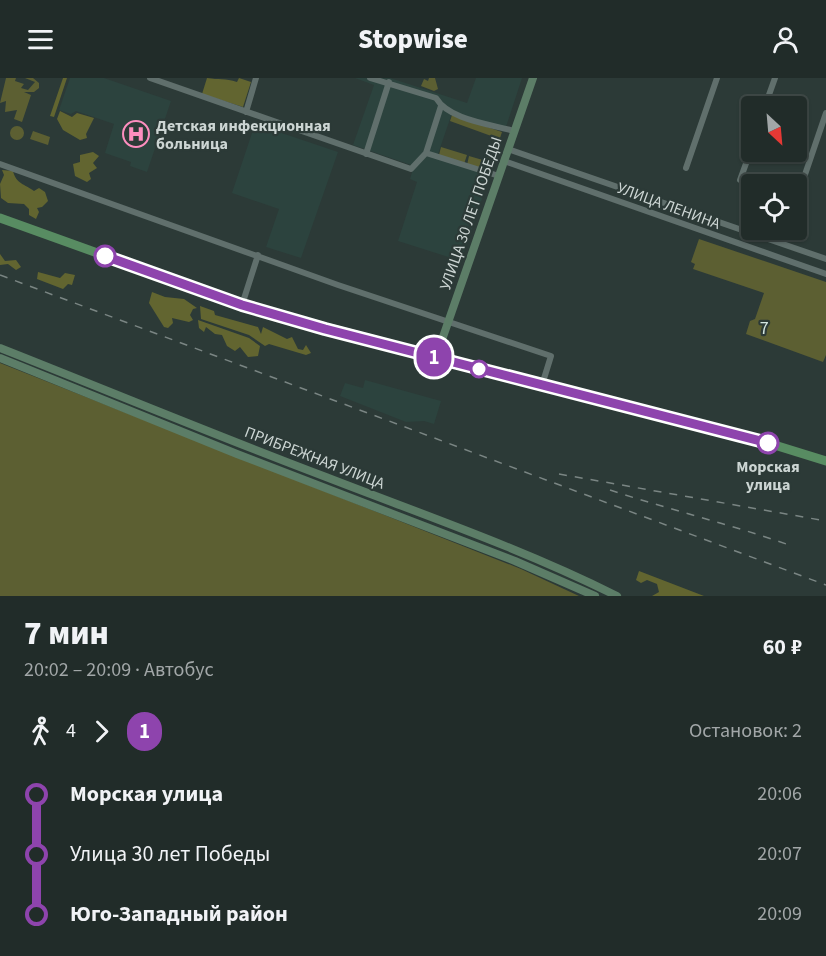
<!DOCTYPE html>
<html lang="ru">
<head>
<meta charset="utf-8">
<style>
	:root { --surface:#212c29; --page:#293431; --text:#f1f3f6; --muted:#a2a7a8; --line:#3e4846 }
	body { margin:0; font-family:"Source Sans 3",sans-serif; background:var(--page); color:var(--text); height:100vh; display:flex; flex-direction:column; font-size:22px; white-space:nowrap }
	* { box-sizing:border-box; margin:0 }
	p { font-size:20px; color:var(--muted) }
	.icon { flex:none; width:33px; height:33px; fill:none; stroke:currentColor; stroke-width:2; stroke-linecap:round; stroke-linejoin:round }
	.map { position:relative; height:518px; overflow:hidden }
	.side { display:flex; flex-direction:column; background:var(--surface); flex:1 }
	.side>* { flex:none }
	.badge { padding:0 12px; border-radius:20px; font-size:21px; line-height:39px }
	.needle { width:39px; rotate:154deg }
	.fabs { position:absolute; left:741px; top:18px; display:grid; gap:12px }
	.fabs a { display:grid; place-items:center; width:66px; height:66px; border-radius:6px; background:var(--surface); box-shadow:0 2px 4px #0004,0 0 0 2px var(--line); font-size:30px }
	.map>.badge { position:absolute; translate:-50% -50%; box-shadow:0 0 0 3px #fff }
	.legs { display:flex; align-items:center; gap:9px; height:66px; padding:0 24px; font-size:20px }
	.legs p { margin-inline-start:auto }
	.headline { display:flex; align-items:center; justify-content:space-between; height:102px; padding:0 24px }
	h1 { font-size:33px; font-weight:800; line-height:45px }
	ul { padding:0 24px; list-style:none }
	li { display:flex; align-items:center; gap:21px; height:60px; font-size:22px }
	li i { display:grid; place-items:center; width:9px; height:100%; margin:0 8px; background:currentColor }
	li i::after { content:''; width:15px; height:15px; margin:-8px; border:4px solid; border-radius:50%; background:var(--surface) }
	li p { margin-inline-start:auto }
	li:first-child i { background:linear-gradient(#0000 50%,currentColor 0) }
	li:last-child i { background:linear-gradient(currentColor 50%,#0000 0) }
	header { display:flex; justify-content:space-between; align-items:center; height:78px; padding:0 24px; background:var(--surface); font-size:27px; font-weight:800 }
	.map>svg:first-child { display:block }
	.built { fill:#2c433e }
	.green { fill:#5c5f32 }
	.forest { fill:#626530 }
	.lines { fill:none; stroke-linecap:round; stroke-linejoin:round }
	.street { stroke:#606f6c; stroke-width:6 }
	.secondary { stroke:#5c7d67; stroke-width:8 }
	.primary { stroke:#588c62; stroke-width:9 }
	.rail { stroke:#7a8583; stroke-width:1.5; stroke-dasharray:8 8; stroke-linecap:butt }
	.line-1-casing { stroke:#fff; stroke-width:14 }
	.line-1 { stroke:#8e44ad; stroke-width:9 }
	.stop-1-dot { fill:#fff; stroke:#8e44ad; stroke-width:3 }
	.labels { text-anchor:middle; stroke-width:4.5; stroke-linejoin:round; paint-order:stroke }
	.poi-label { font-size:16px; font-weight:bold; fill:#ccd5d3; stroke:#2c3a37; text-anchor:start }
	.street-label { font-size:16px; fill:#ccd5d3; stroke:#2c3a37 }
	.stop-label { font-size:16px; font-weight:bold; fill:#ccd5d3; stroke:#2c3a37 }
	.neighbourhood-label { font-size:18px; letter-spacing:1.5px; fill:#d3e5e1; stroke:#2c3a37 }
</style>
</head>
<body>
<header><svg class="icon" aria-label="menu" viewBox="0 0 24 24"><path d="M4 6h16M4 12h16M4 18h16"/></svg>Stopwise<svg class="icon" aria-label="person" viewBox="0 0 24 24"><circle cx="12" cy="8" r="4"/><path d="M4 21q1-7 8-7t8 7"/></svg></header>
<div class="map">
<svg width="826" height="518" viewBox="0 0 826 518">
	<rect width="100%" height="100%" fill="#2c3a37"/>
	<path class="built" d="M70,0H104L171,23L147,94L130,88L131,84L105,75L114,46L76,33L71,36L59,32Z
		M355,0H390L467,25L476,0H522L505,52L452,35L437,79L490,97L461,183L398,163L417,104L410,101L414,88L353,67L374,7Z
		M255,46L338,74L301,180L266,169L279,131L232,115Z
		M365,302L441,323L434,346L424,343L406,344L340,318L345,305L363,310Z"/>
	<path class="green" d="M6,0H16L15,3L24,6L21,10L28,12L35,4L25,0H33L39,5V10L34,14H24L31,17L22,44L14,41L17,32L5,34L6,23L0,25Z
		M429,0H435L438,11L434,13L421,8L424,1L428,3Z
		M452,37L502,54L497,69L492,67L494,59L450,43Z
		M10 55a7 7 0 1 1 14 0a7 7 0 1 1-14 0Z
		M33,53L50,59L48,67L30,61Z
		M441,69L467,77L464,86L439,77Z
		M489,76L494,77L488,94L467,87L469,78L486,83Z
		M699,161L826,204V277L823,284L746,256L750,243L755,241L764,215L693,191L695,186L691,184Z
		M0,285L521,491L579,518H0Z"/>
	<path class="forest" d="M63,0H67L54,39L50,38Z
		M207,0C219,2 225,0 237,4L239,0L251,4L243,29L202,16Z
		M60,33L72,39L77,35L94,40L86,56L87,60L80,62L63,52L57,41Z
		M93,74L99,78L93,85L97,90L89,95L91,101L87,104L75,98L73,86L80,84V77Z
		M2,92L13,93C16,106 25,106 34,113L39,110L45,114L48,123L42,129L37,130L39,134L36,141L29,137V131L24,126L8,125L1,120L0,106L4,97Z
		M0,176L5,183L16,182L21,189L16,192L8,186L0,187Z
		M38,194L60,200L65,195L75,197L72,207L68,206L63,211L37,201Z
		M152,214L165,219L184,221L197,230L193,231L190,237L193,242L189,244L172,240L173,245L168,250L164,249L149,225Z
		M200,228L214,233L215,237L258,249L261,256L263,249L287,261L292,259L298,271L303,272L306,267L311,275L306,277L269,266L265,268L249,257L201,241Z
		M198,242L249,260L260,268L258,278L248,279L240,269L235,273L227,268L222,257L215,256L206,249L204,254L199,250Z
		M639,493L704,518H652L659,514L657,506L647,502L641,505L636,502Z"/>
	<g class="lines">
		<path class="street" d="M150,0L411,91L426,75L499,98
			M370,0L436,20C449,42 490,46 514,53
			M765,28L775,0
			M246,34L256,0
			M508,71L826,181
			M426,75L441,28
			M366,76L389,4
			M504,83L826,196
			M0,86L338,207L551,278L542,307
			M686,90L717,0
			M740,102L752,69
			M797,120L826,35
			M242,227L258,177"/>
		<path class="secondary" d="M0,270C109,313 217,358 326,399C424,437 523,471 617,518
			M436,279L533,0
			M0,280L237,376L515,483L595,518"/>
		<path class="primary" d="M0,140L242,227L768,365L826,383"/>
		<path class="rail" d="M0,197L826,507
			M559,396L826,443
			M610,412C670,432 730,446 789,467"/>
	</g>
	<g class="lines">
		<defs>
			<path id="line-1" d="M105,178L242,227L325,251L768,365"/>
		</defs>
		<use href="#line-1" class="line-1-casing"/>
		<use href="#line-1" class="line-1"/>
	</g>
	<defs>
		<symbol id="hospital-ring" viewBox="-11 -11 22 22"><circle r="9.5" fill="#2c3a37" stroke="#fd8ebf" stroke-width="1.5"/><path d="M-5-5h3v3.5h4V-5h3V5h-3V1.5h-4V5h-3Z" fill="#fd8ebf"/></symbol>
	</defs>
	<g fill-rule="evenodd">
		<use href="#hospital-ring" x="121" y="41" width="30" height="30"/>
	</g>
	<g class="stop-1-dot">
		<circle cx="105" cy="178" r="10"/>
		<circle cx="479" cy="291" r="8"/>
		<circle cx="768" cy="365" r="10"/>
	</g>
	<g class="labels">
		<g class="poi-label">
			<text x="156" y="53">Детская инфекционная<tspan x="156" dy="18">больница</tspan></text>
		</g>
		<g class="street-label">
			<text transform="translate(669 127) rotate(20)" y="6">УЛИЦА ЛЕНИНА</text>
			<text transform="translate(470 135) rotate(-71)" y="6">УЛИЦА 30 ЛЕТ ПОБЕДЫ</text>
			<text transform="translate(315 379) rotate(21)" y="6">ПРИБРЕЖНАЯ УЛИЦА</text>
		</g>
		<g class="stop-label">
			<text x="768" y="394">Морская<tspan x="768" dy="18">улица</tspan></text>
		</g>
		<g class="neighbourhood-label">
			<text x="765" y="256">7</text>
		</g>
	</g>
</svg>
<div class="fabs">
<a><svg class="needle" viewBox="-14 -14 28 28"><path d="M0-13l5 13h-10z" fill="#e53935"/><path d="M0 13l5-13h-10z" fill="#a2a7a8"/></svg></a>
<a><svg class="icon" aria-label="locate" viewBox="0 0 24 24"><circle cx="12" cy="12" r="6"/><path d="M12 2v4M12 18v4M2 12h4M18 12h4"/></svg></a>
</div>
<b class="badge" style="left:434px;top:279px;background:#8e44ad;color:#fff">1</b>
</div>
<section class="side">
<div class="headline"><div><h1>7 мин</h1><p>20:02 – 20:09 · Автобус</p></div><b>60 ₽</b></div>
<div class="legs"><svg class="icon" aria-label="walk" viewBox="0 0 24 24"><circle cx="13" cy="4" r="2"/><path d="M13 8l-2 6 4 7M11 14l-3 7M7 12l3-4h3l4 4"/></svg>4<svg class="icon" aria-label="forward" viewBox="0 0 24 24"><path d="M9 5l7 7-7 7"/></svg><b class="badge" style="background:#8e44ad;color:#fff">1</b><p>Остановок: 2</p></div>
<ul>
<li><i style="color:#8e44ad"></i><b>Морская улица</b><p>20:06</p></li>
<li><i style="color:#8e44ad"></i><span>Улица 30 лет Победы</span><p>20:07</p></li>
<li><i style="color:#8e44ad"></i><b>Юго-Западный район</b><p>20:09</p></li>
</ul>
</section>
</body>
</html>
